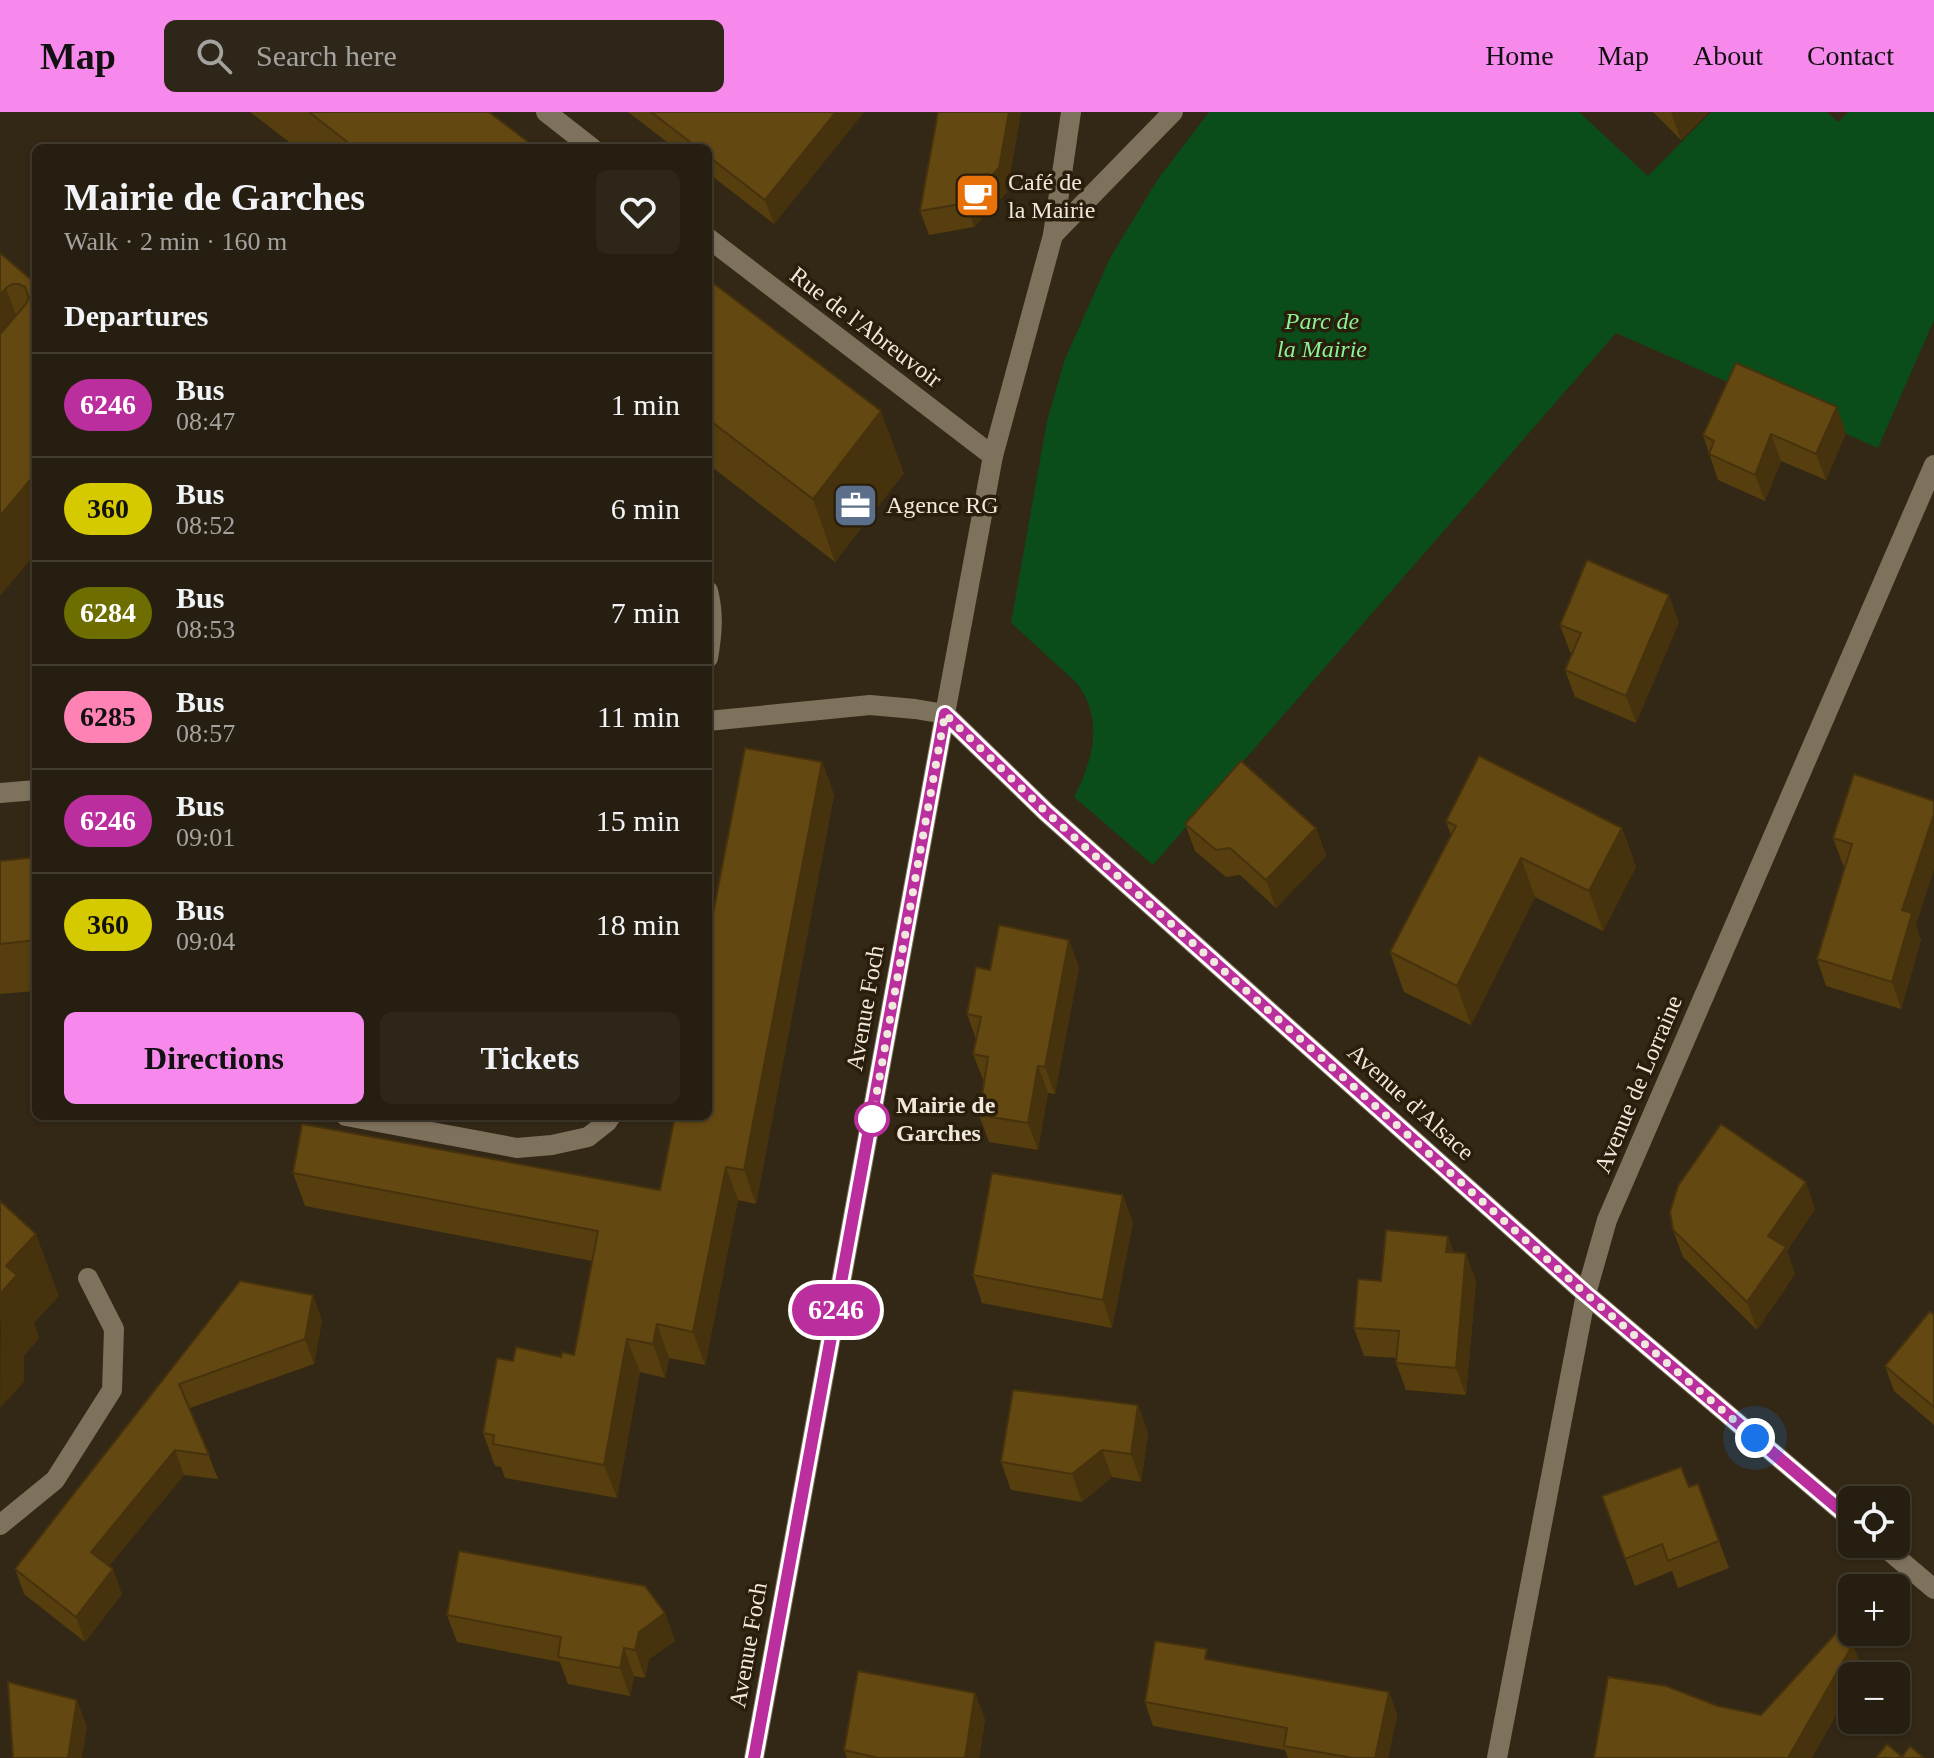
<!DOCTYPE html>
<html lang="en">
<head>
<meta charset="utf-8">
<style>
	:root { --surface:#261e10; --page:#2e2719; --text:#f1f3f6; --muted:#a4a29f; --line:#423c30; --accent:#f788ec }
	body { margin:0; font-family:Georgia,serif; background:var(--page); color:var(--text); height:100vh; display:flex; flex-direction:column; font-size:30px; white-space:nowrap }
	* { box-sizing:border-box; margin:0 }
	p { font-size:26px; color:var(--muted) }
	.icon { flex:none; width:44px; height:44px; fill:none; stroke:currentColor; stroke-width:2; stroke-linecap:round; stroke-linejoin:round }
	.map { position:relative; flex:1; overflow:hidden }
	.drawer { position:absolute; left:32px; top:32px; width:680px; height:976px; display:flex; flex-direction:column; background:var(--surface); border-radius:12px; box-shadow:0 2px 6px #0004,0 0 0 2px var(--line) }
	.drawer>* { flex:none }
	.badge { padding:0 16px; border-radius:26px; font-size:28px; line-height:52px }
	.buttons { position:absolute; left:1838px; top:1374px; display:grid; gap:16px }
	.buttons a { display:grid; place-items:center; width:72px; height:72px; border-radius:12px; background:var(--surface); box-shadow:0 2px 6px #0004,0 0 0 2px var(--line); font-size:40px }
	.you { position:absolute; width:40px; height:40px; margin:-20px; border:6px solid #fff; border-radius:50%; background:#1a73e8; box-shadow:0 0 0 12px #1a73e833 }
	.map>.badge { position:absolute; translate:-50% -50%; box-shadow:0 0 0 4px #fff }
	h2 { padding:0 32px; font-size:30px; line-height:72px }
	.round { display:grid; place-items:center; flex:none; width:84px; height:84px; border-radius:12px; background:var(--page) }
	.headline { display:flex; align-items:center; justify-content:space-between; height:136px; padding:0 32px }
	h1 { font-size:38px; font-weight:700; line-height:60px }
	.cta { display:flex; gap:16px; margin-top:auto; padding:16px 32px }
	.cta a { flex:1; height:92px; border-radius:12px; background:var(--accent); color:#111; font-size:32px; font-weight:700; line-height:92px; text-align:center }
	.cta a+a { background:var(--page); color:var(--text) }
	ul { padding:0; list-style:none }
	li { display:flex; align-items:center; gap:24px; height:104px; padding:0 32px; border-top:2px solid var(--line) }
	li div { flex:1 }
	li b { display:block; font-size:30px }
	li em { font-style:normal }
	li .badge { min-width:88px; font-weight:700; text-align:center }
	header { display:flex; align-items:center; gap:48px; box-sizing:border-box; height:112px; padding:0 40px; background:var(--accent); color:#111 }
	header strong { font-size:38px }
	nav { display:flex; gap:44px; margin-inline-start:auto; font-size:28px }
	.search { width:560px; height:72px; background:var(--page); display:flex; align-items:center; gap:20px; box-sizing:border-box; padding:0 28px; border-radius:12px; color:var(--muted); font-size:30px }
	.map>svg:first-child { display:block }
	.green { fill:#0a4c1a }
	.lines { fill:none; stroke-linecap:round; stroke-linejoin:round }
	.lane { stroke:#7f725d; stroke-width:20 }
	.street { stroke:#7f725d; stroke-width:20 }
	.secondary { stroke:#7f725d; stroke-width:20 }
	.wall { fill:#563e0f }
	.shaded-wall { fill:#46320d }
	.building { fill:#644812; stroke:#46320d; stroke-width:2 }
	.line-casing { stroke:#fff; stroke-width:18 }
	.line { stroke:#bb2e9e; stroke-width:12 }
	.walk { stroke:#f0e8dd; stroke-width:8; stroke-dasharray:0 14.4 }
	.stop-dot { fill:#fff; stroke:#bb2e9e; stroke-width:4 }
	.labels { text-anchor:middle; stroke-width:7; stroke-linejoin:round; paint-order:stroke }
	.poi-label { font-size:24px; fill:#f0e8dd; stroke:#291e0b; text-anchor:start }
	.park-label { font-size:24px; font-style:italic; fill:#8bf296; stroke:#291e0b }
	.street-label { font-size:24px; fill:#f0e8dd; stroke:#291e0b }
	.stop-label { font-size:24px; font-weight:bold; fill:#f0e8dd; stroke:#291e0b; text-anchor:start }
</style>
</head>
<body>
<header>
<strong>Map</strong>
<div class="search"><svg class="icon" aria-label="search" viewBox="0 0 24 24"><circle cx="10" cy="10" r="6"/><path d="M15 15l6 6"/></svg>Search here</div>
<nav><a>Home</a><a>Map</a><a>About</a><a>Contact</a></nav>
</header>
<div class="map">
<svg width="1934" height="1646" viewBox="0 0 1934 1646">
	<rect width="100%" height="100%" fill="#332815"/>
	<path class="green" d="M1209,0H1579L1648,64L1711,0H1827L1838,10L1848,0H1934V208L1878,336L1616,221L1153,753L1074,685C1092,650 1104,611 1079,574C1073,566 1064,560 1057,553C1042,539 1027,525 1011,511L1047,309L1065,247L1110,146L1158,67Z"/>
	<g class="lines">
		<path class="lane" d="M708,479C714,502 712,523 708,546
			M346,1004L517,1036L552,1033L588,1025L607,1010L611,1004
			M0,1413L55,1368L112,1278L114,1217L88,1166"/>
		<path class="street" d="M546,0L592,36
			M1053,123L1173,0
			M708,126L993,344
			M708,609L870,593L915,597L945,602L1046,700L1586,1182L1852,1408
			M0,681L36,678
			M1881,1432L1934,1477
			M1497,1646L1586,1182L1607,1108L1934,353"/>
		<path class="secondary" d="M754,1646L945,602L993,344L1053,123L1071,0"/>
	</g>
	<path class="wall" d="M250,0H489L536,36H297Z
		M628,0H864L774,112L708,61V36H675Z
		M938,0H1021L1007,80L974,115L929,123L920,99Z
		M1653,0H1709L1681,28Z
		M0,141L36,172L0,484Z
		M708,167L904,361L835,450L708,352Z
		M1846,321L1826,368L1781,349L1765,389L1718,368L1703,323Z
		M1679,510L1636,611L1575,585L1565,558L1572,541L1570,540L1560,513Z
		M822,650L834,683L756,1092L738,1088L705,1253L669,1246L665,1266L640,1260L617,1386L505,1366L501,1355L495,1354L483,1321L513,1249L574,1243L592,1149L305,1094L293,1061L660,1078Z
		M1854,662L1921,828L1901,897L1826,874L1817,847L1845,754L1843,753L1833,726Z
		M1446,709L1622,716L1636,755L1603,819L1535,785L1471,913L1404,880L1390,840L1451,723Z
		M1185,712L1316,716L1326,744L1276,796L1240,763L1226,765L1195,739Z
		M36,745V879L0,882V749Z
		M1079,855L1055,982L1048,981L1038,1038L989,1030L979,1003L984,970L973,942L976,927L967,902L990,858Z
		M1815,1097L1787,1139L1795,1162L1757,1218L1683,1145L1673,1118Z
		M1133,1110L1112,1216L982,1191L973,1163Z
		M1454,1141L1476,1169L1466,1283L1406,1278L1396,1251L1397,1246L1364,1244L1354,1216L1381,1169Z
		M240,1169L322,1208L314,1252L190,1296L218,1367L184,1363L109,1454L122,1482L85,1530L24,1482L15,1457Z
		M1934,1203V1313L1894,1279L1885,1254Z
		M1138,1293L1148,1321L1141,1370L1112,1365L1082,1390L1011,1378L1001,1350Z
		M1698,1372L1729,1456L1678,1476L1672,1459L1635,1474L1602,1384L1689,1375Z
		M665,1501L675,1529L649,1547L645,1566L634,1564L630,1584L568,1572L560,1550L457,1530L447,1503Z
		M1210,1548L1389,1580L1397,1603L1388,1646H1288L1285,1638L1153,1614L1145,1590Z
		M975,1581L985,1608L979,1646H847L844,1638Z"/>
	<path class="shaded-wall" d="M836,0H864L774,112L765,88Z
		M1009,0H1021L1007,80L974,115L966,91Z
		M1671,0H1709L1681,28Z
		M6,176L26,231L0,261V183Z
		M1837,295L1846,321L1826,368L1816,342Z
		M881,299L904,361L835,450L813,387Z
		M1771,322L1781,349L1765,389L1755,363Z
		M36,361V441L0,484V404Z
		M1669,483L1679,510L1636,611L1626,584Z
		M822,650L834,683L756,1092L744,1058Z
		M1934,702V758L1916,813L1921,828L1901,897L1892,870L1902,798Z
		M1316,716L1326,744L1276,796L1266,768Z
		M1622,716L1636,755L1603,819L1589,779Z
		M1521,746L1535,785L1471,913L1457,874Z
		M1069,828L1079,855L1055,982L1045,955Z
		M1038,954L1048,981L1038,1038L1028,1011Z
		M726,1055L738,1088L705,1253L693,1220Z
		M1806,1070L1815,1097L1787,1139L1795,1162L1757,1218L1747,1190L1768,1124Z
		M1123,1083L1133,1110L1112,1216L1103,1188Z
		M36,1122L59,1184L34,1211L39,1226L24,1244V1270L0,1296L1,1181L6,1154Z
		M1448,1124L1458,1151L1446,1140Z
		M1466,1141L1476,1169L1466,1283L1456,1256Z
		M313,1183L322,1208L314,1252L305,1227Z
		M657,1212L669,1246L665,1266L653,1232Z
		M627,1227L640,1260L617,1386L604,1353Z
		M1138,1293L1148,1321L1141,1370L1131,1342Z
		M175,1338L184,1363L100,1465L91,1440Z
		M1102,1338L1112,1365L1082,1390L1072,1362Z
		M113,1457L122,1482L85,1530L76,1505Z
		M665,1501L675,1529L649,1547L645,1566L635,1538L639,1520Z
		M1853,1532L1862,1557L1858,1564H1852V1575L1812,1646H1788Z
		M624,1536L634,1564L630,1584L620,1556Z
		M1389,1580L1397,1603L1388,1646H1375Z
		M975,1581L985,1608L979,1646H965Z
		M77,1588L87,1615L82,1646H68Z"/>
	<path class="building" d="M309,0H489L536,36H355Z
		M651,0H836L765,88L708,44V36H698Z
		M938,0H1009L999,56L966,91L920,99Z
		M0,141L36,172V361L0,404V222L26,192L29,186L25,175L19,172H12L6,176L0,183Z
		M708,167L881,299L813,387L708,307Z
		M1736,251L1837,295L1816,342L1771,322L1755,363L1709,342L1714,329L1703,323Z
		M1587,448L1669,483L1626,584L1565,558L1581,521L1560,513Z
		M745,636L822,650L744,1058L726,1055L693,1220L657,1212L653,1232L627,1227L604,1353L493,1332L494,1323L483,1321L497,1246L513,1249L516,1235L561,1245L562,1240L574,1243L598,1119L293,1061L302,1012L660,1078L675,1004H708V828Z
		M1479,644L1622,716L1589,779L1521,746L1457,874L1390,840L1456,714L1446,709Z
		M1241,649L1316,716L1266,768L1230,736L1216,738L1185,712Z
		M1854,662L1934,689V702L1902,798L1912,801L1892,870L1817,847L1852,732L1833,726Z
		M36,745V828L0,832V749Z
		M999,813L1069,828L1045,955L1038,954L1028,1011L979,1003L988,945L973,942L981,905L967,902L976,855L990,858Z
		M1721,1012L1806,1070L1768,1124L1786,1135L1747,1190L1673,1118L1670,1100L1678,1074Z
		M992,1061L1123,1083L1103,1188L973,1163Z
		M0,1089L36,1122L6,1154L17,1163L1,1181L2,1207L0,1209Z
		M1386,1118L1448,1124L1446,1140L1466,1141L1456,1256L1396,1251L1399,1219L1354,1216L1358,1167L1381,1169Z
		M240,1169L313,1183L305,1227L179,1272L209,1343L175,1338L91,1440L113,1457L76,1505L15,1457Z
		M1930,1199L1934,1203V1295L1885,1254Z
		M1013,1278L1138,1293L1131,1342L1102,1338L1072,1362L1001,1350Z
		M1681,1355L1689,1375L1698,1372L1719,1429L1668,1449L1662,1432L1625,1447L1602,1384Z
		M459,1439L645,1474L665,1501L639,1520L635,1538L624,1536L620,1556L558,1545L561,1525L447,1503Z
		M1837,1520L1853,1532L1788,1646H1594L1608,1565L1666,1574L1718,1594L1761,1603Z
		M1155,1529L1207,1537L1205,1547L1389,1580L1375,1646H1353L1284,1634L1287,1616L1145,1590Z
		M858,1559L975,1581L965,1646H878L844,1638Z
		M8,1570L77,1588L68,1646H13Z
		M1887,1632L1902,1645L1910,1634L1924,1646H1876Z"/>
	<g class="lines">
		<defs>
			<path id="line" d="M754,1646L945,602L1046,700L1586,1182L1852,1408"/>
		</defs>
		<use href="#line" class="line-casing"/>
		<use href="#line" class="line"/>
		<path class="walk" d="M872,1007L945,602L1046,700L1586,1182L1755,1326"/>
	</g>
	<defs>
		<symbol id="cafe-square" viewBox="-11 -11 22 22"><rect x="-9" y="-9" width="18" height="18" rx="4" fill="#e8710a" stroke="#291e0b"/><path d="M-5.5-4.5H6V0H3Q3 3.5 0 3.5H-2.5Q-5.5 3.5-5.5 0ZM3-3.2v2h1.7v-2ZM-6 4.5H4V6H-6Z" fill="#fff"/></symbol>
		<symbol id="office-square" viewBox="-11 -11 22 22"><rect x="-9" y="-9" width="18" height="18" rx="4" fill="#5c6f8a" stroke="#291e0b"/><path d="M-6-3h4V-5.5h4V-3h4V5H-6ZM-1-4.5V-3h2v-1.5ZM-6 0V1H6V0Z" fill="#fff"/></symbol>
	</defs>
	<g fill-rule="evenodd">
		<use href="#cafe-square" x="952" y="58" width="51" height="51"/>
		<use href="#office-square" x="830" y="368" width="51" height="51"/>
	</g>
	<circle class="stop-dot" cx="872" cy="1007" r="16"/>
	<g class="labels">
		<g class="poi-label">
			<text x="1008" y="78">Café de<tspan x="1008" dy="28">la Mairie</tspan></text>
			<text x="886" y="401">Agence RG</text>
		</g>
		<g class="park-label">
			<text x="1322" y="217">Parc de<tspan x="1322" dy="28">la Mairie</tspan></text>
		</g>
		<g class="street-label">
			<text transform="translate(866 215) rotate(37)" y="8">Rue de l'Abreuvoir</text>
			<text transform="translate(865 896) rotate(-80)" y="8">Avenue Foch</text>
			<text transform="translate(1638 972) rotate(-67)" y="8">Avenue de Lorraine</text>
			<text transform="translate(1411 990) rotate(42)" y="8">Avenue d'Alsace</text>
			<text transform="translate(748 1533) rotate(-80)" y="8">Avenue Foch</text>
		</g>
		<g class="stop-label">
			<text x="896" y="1001">Mairie de<tspan x="896" dy="28">Garches</tspan></text>
		</g>
	</g>
</svg>
<div class="buttons">
<a><svg class="icon" aria-label="locate" viewBox="0 0 24 24"><circle cx="12" cy="12" r="6"/><path d="M12 2v4M12 18v4M2 12h4M18 12h4"/></svg></a>
<a>+</a>
<a>−</a>
</div>
<div class="you" style="left:1755px;top:1326px"></div>
<b class="badge" style="left:836px;top:1198px;background:#bb2e9e;color:#fff">6246</b>
<section class="drawer">
<div class="headline"><div><h1>Mairie de Garches</h1><p>Walk · 2 min · 160 m</p></div><a class="round"><svg class="icon" aria-label="heart" viewBox="0 0 24 24"><path d="M12 20l-8-8c-3-5 5-10 8-4 3-6 11-1 8 4z"/></svg></a></div>
<h2>Departures</h2>
<ul>
<li><span class="badge" style="background:#bb2e9e;color:#fff">6246</span><div><b>Bus</b><p>08:47</p></div><em>1 min</em></li>
<li><span class="badge" style="background:#d5c900;color:#111">360</span><div><b>Bus</b><p>08:52</p></div><em>6 min</em></li>
<li><span class="badge" style="background:#6e6e00;color:#fff">6284</span><div><b>Bus</b><p>08:53</p></div><em>7 min</em></li>
<li><span class="badge" style="background:#ff82b4;color:#111">6285</span><div><b>Bus</b><p>08:57</p></div><em>11 min</em></li>
<li><span class="badge" style="background:#bb2e9e;color:#fff">6246</span><div><b>Bus</b><p>09:01</p></div><em>15 min</em></li>
<li><span class="badge" style="background:#d5c900;color:#111">360</span><div><b>Bus</b><p>09:04</p></div><em>18 min</em></li>
</ul>
<div class="cta"><a>Directions</a><a>Tickets</a></div>
</section>
</div>
</body>
</html>
